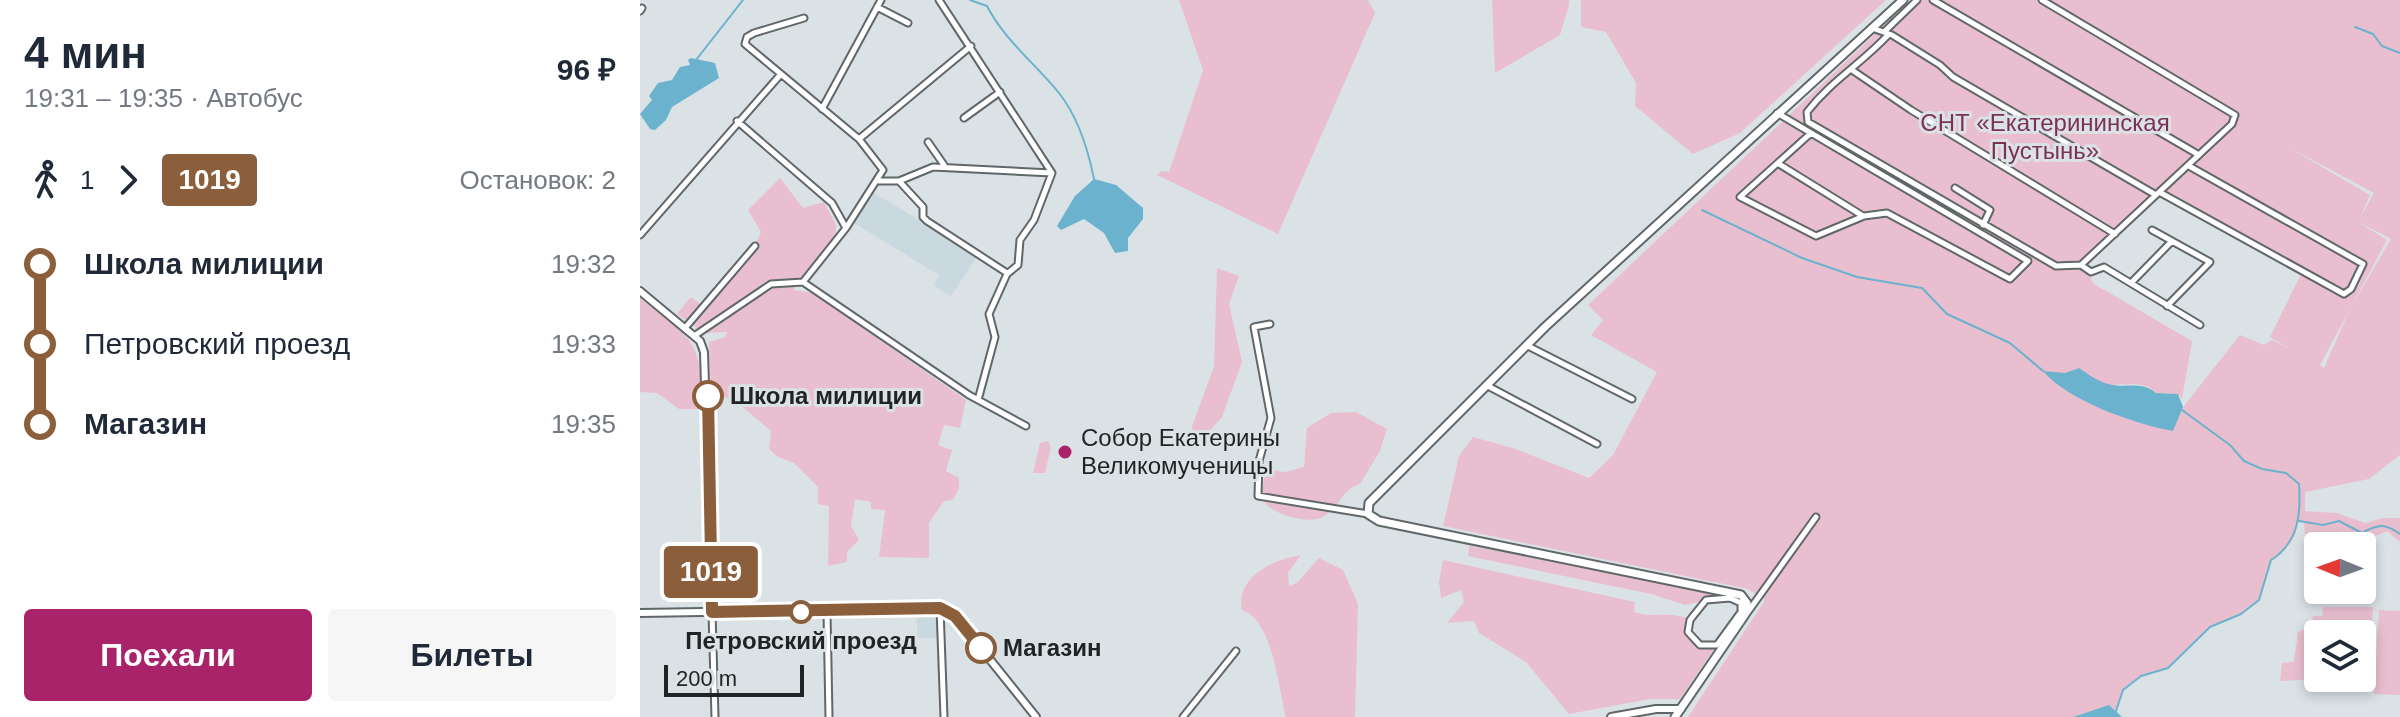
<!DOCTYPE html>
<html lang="ru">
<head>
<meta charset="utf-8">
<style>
	:root { --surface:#fff; --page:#f6f6f7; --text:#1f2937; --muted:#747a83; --accent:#a9236a }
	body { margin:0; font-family:Arial,sans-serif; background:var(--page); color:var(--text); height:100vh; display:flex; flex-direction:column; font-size:30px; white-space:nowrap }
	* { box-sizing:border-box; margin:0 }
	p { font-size:26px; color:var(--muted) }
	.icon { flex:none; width:44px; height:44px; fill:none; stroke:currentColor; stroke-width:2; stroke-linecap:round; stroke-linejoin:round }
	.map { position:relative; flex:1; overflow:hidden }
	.panel { display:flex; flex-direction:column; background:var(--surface); width:640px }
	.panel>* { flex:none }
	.badge { padding:0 16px; border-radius:6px; font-size:28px; line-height:52px }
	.needle { width:52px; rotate:271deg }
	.buttons { position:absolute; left:1664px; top:532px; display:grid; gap:16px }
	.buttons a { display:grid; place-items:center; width:72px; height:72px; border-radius:8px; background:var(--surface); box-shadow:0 4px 12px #0003; font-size:40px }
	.scale { position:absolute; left:24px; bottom:20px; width:140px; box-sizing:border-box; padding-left:8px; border:4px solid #212425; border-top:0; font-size:22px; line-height:28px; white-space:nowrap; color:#212425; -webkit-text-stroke:6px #dbe2e5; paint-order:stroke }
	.map>.badge { position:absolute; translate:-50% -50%; box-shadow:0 0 0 4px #fff }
	.legs { display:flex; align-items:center; gap:12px; height:88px; padding:0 24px; font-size:26px }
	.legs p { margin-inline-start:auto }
	.headline { display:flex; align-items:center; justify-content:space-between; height:136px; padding:0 24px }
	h1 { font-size:44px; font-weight:700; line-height:60px }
	.button { display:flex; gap:16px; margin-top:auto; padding:16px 24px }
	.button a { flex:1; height:92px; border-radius:8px; background:var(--accent); color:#fff; font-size:32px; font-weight:700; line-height:92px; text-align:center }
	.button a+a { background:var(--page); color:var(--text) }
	ul { padding:0 24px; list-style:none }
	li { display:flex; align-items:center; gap:28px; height:80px; font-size:30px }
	li i { display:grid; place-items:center; width:12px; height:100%; margin:0 10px; background:currentColor }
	li i::after { content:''; width:20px; height:20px; margin:-10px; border:6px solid; border-radius:50%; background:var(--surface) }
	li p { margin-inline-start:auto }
	li:first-child i { background:linear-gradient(#0000 50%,currentColor 0) }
	li:last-child i { background:linear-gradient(currentColor 50%,#0000 0) }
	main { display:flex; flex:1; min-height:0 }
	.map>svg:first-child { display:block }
	.built { fill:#c9d9df }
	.green { fill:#e9bfcf; fill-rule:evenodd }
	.water { fill:#6bb2ce }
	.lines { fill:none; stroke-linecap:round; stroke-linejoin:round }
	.stream { stroke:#6bb2ce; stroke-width:2 }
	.minor-casing { stroke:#606769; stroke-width:9 }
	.tertiary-casing { stroke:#606769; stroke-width:10 }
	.secondary-casing { stroke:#606769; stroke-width:11 }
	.minor { stroke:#fff; stroke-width:5 }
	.tertiary { stroke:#fff; stroke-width:6 }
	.secondary { stroke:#fff; stroke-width:7 }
	.line-1-casing { stroke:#fff; stroke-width:18 }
	.line-1 { stroke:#8b5e3c; stroke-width:12 }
	.stop-1-dot { fill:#fff; stroke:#8b5e3c; stroke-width:4 }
	.poi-dot { fill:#a9236a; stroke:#dbe2e5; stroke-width:3 }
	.labels { text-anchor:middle; stroke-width:6; stroke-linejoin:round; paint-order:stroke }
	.park-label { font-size:24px; fill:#7d3255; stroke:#dbe2e5 }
	.stop-label { font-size:24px; font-weight:bold; fill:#212425; stroke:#dbe2e5; text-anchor:start }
	.poi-label { font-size:24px; fill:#212425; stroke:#dbe2e5; text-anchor:start }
</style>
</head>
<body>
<main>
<section class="panel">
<div class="headline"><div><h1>4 мин</h1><p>19:31 – 19:35 · Автобус</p></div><b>96 ₽</b></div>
<div class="legs"><svg class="icon" aria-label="walk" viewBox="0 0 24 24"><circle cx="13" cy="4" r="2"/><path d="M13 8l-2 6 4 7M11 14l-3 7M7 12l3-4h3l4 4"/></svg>1<svg class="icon" aria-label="forward" viewBox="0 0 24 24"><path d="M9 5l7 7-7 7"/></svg><b class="badge" style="background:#8b5e3c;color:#fff">1019</b><p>Остановок: 2</p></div>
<ul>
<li><i style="color:#8b5e3c"></i><b>Школа милиции</b><p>19:32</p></li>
<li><i style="color:#8b5e3c"></i><span>Петровский проезд</span><p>19:33</p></li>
<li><i style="color:#8b5e3c"></i><b>Магазин</b><p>19:35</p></li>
</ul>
<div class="button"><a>Поехали</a><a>Билеты</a></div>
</section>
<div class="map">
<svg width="1760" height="717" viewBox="0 0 1760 717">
	<rect width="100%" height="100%" fill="#dbe2e5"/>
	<path class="built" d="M234,193L338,255L311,296L294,286L299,275L214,223Z
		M299,610L300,638H277V612Z"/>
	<path class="green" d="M539,0H728L735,13L638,234L517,175L521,171L529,172L563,70Z
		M852,0H929V5L920,35L855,73Z
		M941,0H1246L1100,133L1053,154L995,106L996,83L966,32L941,27Z
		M1271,0H1760V455L1729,479L1665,492V511L1697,513L1725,523L1743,518H1760V542L1747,531L1727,540L1702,531L1693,541L1666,546L1664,522L1658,521L1655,535L1642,553L1631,560L1619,600L1601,614L1570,627L1528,668L1501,676L1483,690L1476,711L1469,705L1433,717H1048L1125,600L1108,589L803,526L819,456L833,437L876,449L949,478L973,455L1017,372L951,335L963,320L948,305ZM1648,147L1734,193L1720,218L1730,195ZM1519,187L1664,268L1630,337L1650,349L1632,340L1624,345L1600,335L1543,407L1533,430C1492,425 1434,400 1405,371L1470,385L1496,384L1509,387L1516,393L1538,394L1542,399L1552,341L1454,284L1445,269ZM1717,221L1751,239L1710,309L1684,368L1680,365L1747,240Z
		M140,178L163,208L184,202L196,225L195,248L155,283L154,290L173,293L326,400L320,428L304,425L298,445L312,450L306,471L319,478V488L313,500L304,501L289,523V558L239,557L245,510L231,509V502L215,499L211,526L219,540L207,552V562L188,566L189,506L178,504V487L154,463L138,457L129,449L131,431L97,402L71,391L69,342L85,337L87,332L65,333L37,314L51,297L64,307L118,239L121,232L108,210Z
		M577,268L599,276L589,304L602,362L582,417L565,436L552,429V426L574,367Z
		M0,298C55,343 60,336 63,409H39L17,393L0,392Z
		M716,412L747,429L740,451L720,484C701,490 699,508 683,517C670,524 639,516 628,506C619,499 623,479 627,470L646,472L664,467L667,428L691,413Z
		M408,441L411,447L405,473H393L400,443Z
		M829,546L1094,594L1045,605L1011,594L828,556Z
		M661,555L648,573L649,586L657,583L679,558L703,570L718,604L715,717H646C638,687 633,620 602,610C595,578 633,559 661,555Z
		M803,560L995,602L994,612C1012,619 1032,610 1050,620L1048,632L1059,644L1077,645L1040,699H1010L929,714L886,662L839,633L834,621L807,623L824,602L821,590L801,598L799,582Z
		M1683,607H1733L1728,675L1722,676V634H1678V678H1689L1640,681L1642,663L1654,662L1658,632L1665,629V624L1672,622L1673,616H1682Z
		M1739,610L1760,611V695L1734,694Z"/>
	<path class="water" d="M51,58L75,63L79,78L32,107L26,120L15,130L10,129L0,114L12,100L9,96L18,83L32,80L40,67L50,65L48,60Z
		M454,179L476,185L503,208V219L488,238V251L475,253L464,233L444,219L421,230L417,226L435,196Z
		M1439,368C1448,374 1457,381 1468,384C1485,389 1501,380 1516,393L1538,394L1543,407L1533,431C1495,424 1428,401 1403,371L1425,373Z
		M1469,705L1482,717H1433Z"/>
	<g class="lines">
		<path class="stream" d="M330,0L347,6C365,41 395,63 419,93C438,117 448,149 454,179
			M1715,27L1733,34L1742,46L1760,53
			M56,60L103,0
			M1062,210L1162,258L1217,277L1282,288L1307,314L1370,343L1403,371
			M1659,521L1683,525L1699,521L1722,533C1738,524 1745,523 1760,534
			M1476,711L1483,690L1501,676L1528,668L1570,627L1601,614L1619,600L1631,560C1659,542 1661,514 1659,484L1646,473L1622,469L1604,461L1590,445L1542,410"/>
		<defs>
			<path id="minor" d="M299,0L412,173L394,220L380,240L378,265L367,274L349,314L355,337L338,400
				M1293,0L1559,155
				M237,7L268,23
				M0,11L2,8
				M1232,28L1252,35L1300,65L1313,77L1516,195
				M1244,32L1277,0
				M1248,35C1221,64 1192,80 1167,112L1168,122L1416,266L1441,265L1592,124L1595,115L1402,0
				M1212,70L1271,110L1475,234
				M182,109L241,0
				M1137,113L1388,261L1370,279L1247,213L1224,216L1176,236L1100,197L1171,133
				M324,118L360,92
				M97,121L192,203L206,228
				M219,139L331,46
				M288,142L304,165
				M1139,164L1223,216
				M239,181H259L293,167L412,173
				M259,181L283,207V217L287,221L367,273
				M1315,188L1350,210L1343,225
				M1521,193L1704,294L1711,289L1723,264L1549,166
				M1512,230L1570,262L1527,306
				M0,235L141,74
				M1441,265L1451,272L1464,267L1560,325
				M163,282L206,228L243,170L219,139L105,44L107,37L114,33L164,18
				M1491,283L1532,241
				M630,324L614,327L631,418L619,461L618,496L728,514
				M45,328L115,246
				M54,336L131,284L163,282L329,395L386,426
				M886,345L992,399
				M846,385L957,444
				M1090,598L1101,603V612L1077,645H1060L1048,632L1050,620L1066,600Z
				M300,608L304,717
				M72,612L75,717
				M187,612L189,717
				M1105,616L1176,517
				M543,717L596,651"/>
			<path id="tertiary" d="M0,291L60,341L64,352L72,612
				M0,613L300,608L315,616L396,717
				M971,717L1016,709H1041"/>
			<path id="secondary" d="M1035,717L1104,616L1107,603L1101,595L739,521L728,514L729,503L905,327L1263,0"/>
		</defs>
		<use href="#minor" class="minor-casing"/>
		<use href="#tertiary" class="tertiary-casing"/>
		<use href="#secondary" class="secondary-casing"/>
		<use href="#minor" class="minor"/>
		<use href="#tertiary" class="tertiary"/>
		<use href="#secondary" class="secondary"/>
	</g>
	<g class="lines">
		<defs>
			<path id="line-1" d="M68,396L72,612L300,608L315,616L341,648"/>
		</defs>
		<use href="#line-1" class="line-1-casing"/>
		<use href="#line-1" class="line-1"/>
	</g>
	<g class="stop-1-dot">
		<circle cx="68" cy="396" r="14"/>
		<circle cx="161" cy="612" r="10"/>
		<circle cx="341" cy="648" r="14"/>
	</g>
	<circle class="poi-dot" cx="425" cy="452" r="8"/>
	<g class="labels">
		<g class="park-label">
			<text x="1405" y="131">СНТ «Екатерининская<tspan x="1405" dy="28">Пустынь»</tspan></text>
		</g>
		<g class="stop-label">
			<text x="90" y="404">Школа милиции</text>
			<text x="161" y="649" text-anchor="middle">Петровский проезд</text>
			<text x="363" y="656">Магазин</text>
		</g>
		<g class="poi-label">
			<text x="441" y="446">Собор Екатерины<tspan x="441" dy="28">Великомученицы</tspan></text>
		</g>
	</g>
</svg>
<div class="buttons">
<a><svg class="needle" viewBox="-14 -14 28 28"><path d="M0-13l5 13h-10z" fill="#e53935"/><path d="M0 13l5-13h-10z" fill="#747a83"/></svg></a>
<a><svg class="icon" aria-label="layers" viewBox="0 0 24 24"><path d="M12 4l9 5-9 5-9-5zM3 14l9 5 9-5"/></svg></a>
</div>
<div class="scale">200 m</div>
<b class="badge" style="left:71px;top:572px;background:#8b5e3c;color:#fff">1019</b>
</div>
</main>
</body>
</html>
